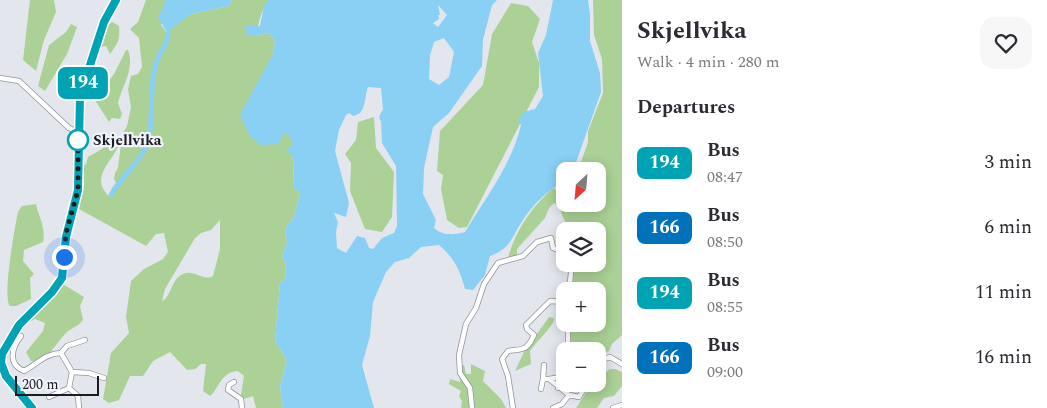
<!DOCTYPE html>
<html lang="en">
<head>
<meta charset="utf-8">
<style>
	:root { --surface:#fff; --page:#f7f7f7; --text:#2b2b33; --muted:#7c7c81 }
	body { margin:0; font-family:Spectral,serif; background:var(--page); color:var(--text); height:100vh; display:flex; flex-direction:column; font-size:19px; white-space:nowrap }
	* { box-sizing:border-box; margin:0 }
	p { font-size:16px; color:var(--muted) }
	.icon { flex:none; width:28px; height:28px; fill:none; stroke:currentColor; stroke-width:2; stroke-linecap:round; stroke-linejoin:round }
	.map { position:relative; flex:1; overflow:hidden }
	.side { display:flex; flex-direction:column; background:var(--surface); width:425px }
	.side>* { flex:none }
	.badge { padding:0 10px; border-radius:8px; font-size:18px; line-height:32px }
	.needle { width:32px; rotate:206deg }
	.buttons { position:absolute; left:556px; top:162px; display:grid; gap:10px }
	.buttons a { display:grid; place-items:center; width:50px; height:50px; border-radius:10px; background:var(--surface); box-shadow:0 2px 12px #0003; font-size:25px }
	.scale { position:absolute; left:15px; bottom:12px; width:84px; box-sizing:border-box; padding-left:5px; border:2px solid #1c1d20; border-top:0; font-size:14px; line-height:18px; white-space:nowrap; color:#1c1d20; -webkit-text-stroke:4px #f1f3fc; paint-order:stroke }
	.you { position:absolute; width:25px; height:25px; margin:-12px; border:4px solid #fff; border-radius:50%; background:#1a73e8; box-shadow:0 0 0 8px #1a73e833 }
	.map>.badge { position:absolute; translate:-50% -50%; box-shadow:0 0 0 2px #fff }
	h2 { padding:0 15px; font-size:19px; line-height:45px }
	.round { display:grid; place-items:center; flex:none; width:52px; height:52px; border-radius:15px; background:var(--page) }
	.summary { display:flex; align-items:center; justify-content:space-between; height:85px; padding:0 15px }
	h1 { font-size:24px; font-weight:700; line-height:38px }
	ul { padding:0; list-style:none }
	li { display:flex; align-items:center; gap:15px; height:65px; padding:0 15px }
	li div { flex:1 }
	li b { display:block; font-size:19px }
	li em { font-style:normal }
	li .badge { min-width:55px; font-weight:700; text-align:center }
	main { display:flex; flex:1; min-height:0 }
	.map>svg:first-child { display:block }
	.green { fill:#abd196; fill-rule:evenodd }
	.water { fill:#89d0f4; fill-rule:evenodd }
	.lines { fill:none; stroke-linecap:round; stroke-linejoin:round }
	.river { stroke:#89d0f4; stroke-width:5 }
	.minor-casing { stroke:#91939a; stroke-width:6 }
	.major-casing { stroke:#c4c4c5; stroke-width:7 }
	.minor { stroke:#fff; stroke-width:4.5 }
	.major { stroke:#cab88b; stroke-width:5 }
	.line-casing { stroke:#fff; stroke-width:11 }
	.line { stroke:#00a3b4; stroke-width:8 }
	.walk { stroke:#1c1d20; stroke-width:5; stroke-dasharray:0 9 }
	.stop-dot { fill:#fff; stroke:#00a3b4; stroke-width:2.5 }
	.labels { text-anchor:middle; stroke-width:4.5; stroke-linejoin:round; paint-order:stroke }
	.stop-label { font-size:15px; font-weight:bold; fill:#1c1d20; stroke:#f1f3fc; text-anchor:start }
</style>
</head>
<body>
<main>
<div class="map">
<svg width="622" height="408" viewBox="0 0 622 408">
	<rect width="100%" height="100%" fill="#e4e6ee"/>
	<path class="green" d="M30,0H54L56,12L44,40L36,71L23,60Z
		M146,0H166L161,25L168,34L171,28L191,14L229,6L232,0H269C260,9 260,25 254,36L269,33L275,41L273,54L268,64L283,132L292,138L294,188L300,193L294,217L285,229L287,242L282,256L286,264L285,279L280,283L275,341L287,360L280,387L283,408H256L253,396L244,399L241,395L244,376L238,371C220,372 220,388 210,396L203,391L206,364H201L195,369L187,370L170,352L153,361L143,376H130L119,400L109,403L103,399L111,353L129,333L126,317L131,281L144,269L163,259L168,252L164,233L156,234L146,246L79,209L84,185L82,168L86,164L88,157L102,149L110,139L114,140L118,147C110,164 90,178 109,196L117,185L114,179L115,173L118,168L122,135L127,126L131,107L128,89L131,76L138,74L142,67L139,38L130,29L138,22ZM220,220V249L213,276C204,282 194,269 183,274C171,279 171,298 162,301L165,289L195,238L201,233L211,230Z
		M593,0H622V335L612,344L609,351L598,357V351H570V324H598V291H572L575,264H598V231H569L558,205L554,203L549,208L545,218L517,249V255L508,258C515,232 533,204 554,188L557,191L565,190V204H598V171H574L581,162L588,142V131L603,93L602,59L594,35Z
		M511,3L528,6L540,19L532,42L539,63V87L467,227L459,228L447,220L441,189L443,175L437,171L440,131L483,85L492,34Z
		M112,22L119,26C120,39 119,42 110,54L106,46L99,47L96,50L104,25L106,27Z
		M71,24L77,27L67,54L45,91L38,86L49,45L66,32Z
		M126,50H128C135,69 122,86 118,103L122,114L120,119L112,118L109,122L95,100L114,74Z
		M374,117L376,148L394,172L392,217L382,232L365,229L350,191L351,163L345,154L356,140L358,122Z
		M36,204C39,218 46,227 43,242L24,250L23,261L34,274L30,278L31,299L16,306H10C2,298 15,226 18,212L22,206Z
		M61,283L84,297L80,306L83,320C79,326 72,328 67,332C55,343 50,361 31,361L26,352L43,331L45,323L35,319L21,327L23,323L57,291Z
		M549,317L554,318V321C547,333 538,340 530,351L531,364L515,371L524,352Z
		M471,364L485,371L483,381L501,399L506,408H461L462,401L459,396L461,391L449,384L450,379L460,382L458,367L464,365L466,374H471Z
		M610,369H615L622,372V386L614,396L604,398L597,408H576L592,384H598V379Z"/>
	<path class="water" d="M166,0H232L229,6L191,14L172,28L168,34L158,18Z
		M269,0H497L492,5L483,40L482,66L449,113L433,127L424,168L423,194L436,220L434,228C443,236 454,235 465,232C485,199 512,164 521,125L518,121L524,112L535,109L543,96L538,53L546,35L553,0H588L590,14V41L600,73L601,92L573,171H565V181C547,191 534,203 523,220C511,237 512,248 490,256L485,275L473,290L465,289C460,270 454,258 439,245L421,247L409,258L395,262L386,272L373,302L370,336L362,365L374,408H283L280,387L287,360L275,341L280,283L285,279L286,264L282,256L287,242L285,229L294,217L300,193L294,188L293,157L286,149L292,146V138L283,133L279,144L260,145L250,136L240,115L273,54L275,41L269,33L254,36L246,34V25L260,26L264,5ZM438,5L447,15L438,27L433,23L439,19L438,15H440ZM444,38L454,52L449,77L439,85L429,79L430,56L434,42ZM368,87L381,88L383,109L379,117L381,122L382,143L396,166L397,226L394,233L382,238L373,249L369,248L365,238L357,236L346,253L337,248L336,232L338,222L334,213L346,217L349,203L335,151L339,130L346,115L349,113L353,116C367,114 364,97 368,87Z"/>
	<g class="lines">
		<path class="river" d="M111,195C120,177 140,163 146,146C156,120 147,84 158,58C161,49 168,45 168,34"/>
		<defs>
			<path id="minor" d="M0,78L19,81L69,128L78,132
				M569,291L572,264
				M568,324V351
				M21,336C12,347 7,364 24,371C37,364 46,353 61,353L72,372
				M61,353L67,346L85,340
				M598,361L610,357L622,364
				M544,365L543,379H549L569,395
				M598,372L601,369L602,359
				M549,379L561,377L558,388
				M234,382L229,385L228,390L241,399L242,408
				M541,389L543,379
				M49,397L69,388
				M79,408L78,396L69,388L72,372L89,373L104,378
				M472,408L470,388L460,373L459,355L466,324L476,308L484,284L498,263L523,256L537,242L551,238L553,248L565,253
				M513,408L508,376L502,359L508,351C523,349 527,351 534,335L527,329L526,325L550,301L565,302
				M553,408L562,404L569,395L579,397L587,384
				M613,408L622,405"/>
			<path id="major" d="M32,408L6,376L1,363L2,354L19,325L52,293L62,278L66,237L78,187L80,96L104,23L116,0"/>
		</defs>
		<use href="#minor" class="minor-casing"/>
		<use href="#major" class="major-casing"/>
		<use href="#minor" class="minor"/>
		<use href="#major" class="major"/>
	</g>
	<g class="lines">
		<defs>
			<path id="line" d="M32,408L6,376L1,363L2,354L19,325L52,292L62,278L66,237L78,190L80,96L104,22L116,0"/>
		</defs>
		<use href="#line" class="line-casing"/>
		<use href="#line" class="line"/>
		<path class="walk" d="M64,257L66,233L78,190V140"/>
	</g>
	<circle class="stop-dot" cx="78" cy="140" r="10"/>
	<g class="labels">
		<g class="stop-label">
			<text x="93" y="145">Skjellvika</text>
		</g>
	</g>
</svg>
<div class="buttons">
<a><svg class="needle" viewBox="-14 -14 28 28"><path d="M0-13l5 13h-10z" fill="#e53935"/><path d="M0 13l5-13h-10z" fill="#7c7c81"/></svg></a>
<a><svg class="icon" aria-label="layers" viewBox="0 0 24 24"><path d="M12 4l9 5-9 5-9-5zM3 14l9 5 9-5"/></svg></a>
<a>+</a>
<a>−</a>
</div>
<div class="scale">200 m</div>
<div class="you" style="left:64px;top:257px"></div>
<b class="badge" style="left:83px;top:83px;background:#00a3b4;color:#fff">194</b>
</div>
<section class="side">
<div class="summary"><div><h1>Skjellvika</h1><p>Walk · 4 min · 280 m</p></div><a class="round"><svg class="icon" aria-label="heart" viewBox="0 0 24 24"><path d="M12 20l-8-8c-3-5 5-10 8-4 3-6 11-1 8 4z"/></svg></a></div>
<h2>Departures</h2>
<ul>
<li><span class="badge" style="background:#00a3b4;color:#fff">194</span><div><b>Bus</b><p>08:47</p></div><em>3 min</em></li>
<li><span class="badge" style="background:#0072bc;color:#fff">166</span><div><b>Bus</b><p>08:50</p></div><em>6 min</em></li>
<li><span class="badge" style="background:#00a3b4;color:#fff">194</span><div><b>Bus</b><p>08:55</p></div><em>11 min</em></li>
<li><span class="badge" style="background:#0072bc;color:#fff">166</span><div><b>Bus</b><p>09:00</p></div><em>16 min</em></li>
</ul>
</section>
</main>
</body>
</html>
